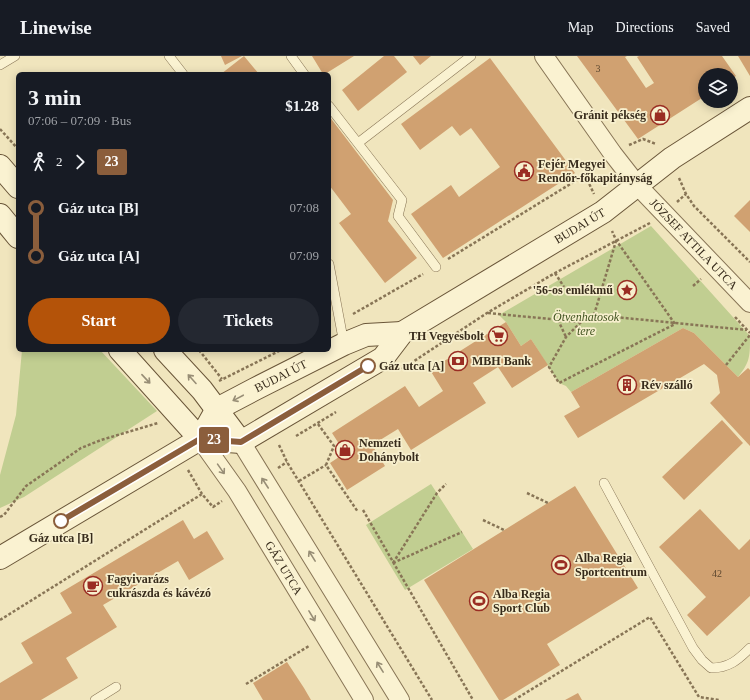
<!DOCTYPE html>
<html lang="en">
<head>
<meta charset="utf-8">
<style>
	:root { --surface:#171b24; --page:#242831; --text:#f1f3f6; --muted:#9ea1a6; --line:#363941; --accent:#b45309 }
	body { margin:0; font-family:Georgia,serif; background:var(--page); color:var(--text); height:100vh; display:flex; flex-direction:column; font-size:15px; white-space:nowrap }
	* { box-sizing:border-box; margin:0 }
	p { font-size:13px; color:var(--muted) }
	.icon { flex:none; width:22px; height:22px; fill:none; stroke:currentColor; stroke-width:2; stroke-linecap:round; stroke-linejoin:round }
	.map { position:relative; flex:1; overflow:hidden }
	.details { position:absolute; left:16px; top:16px; width:315px; height:280px; display:flex; flex-direction:column; background:var(--surface); border-radius:6px; box-shadow:0 2px 10px #0003 }
	.details>* { flex:none }
	.badge { padding:0 8px; border-radius:3px; font-size:14px; line-height:26px }
	.buttons { position:absolute; left:698px; top:12px; display:grid; gap:8px }
	.buttons a { display:grid; place-items:center; width:40px; height:40px; border-radius:50%; background:var(--surface); box-shadow:0 2px 10px #0003; font-size:20px }
	.map>.badge { position:absolute; translate:-50% -50%; box-shadow:0 0 0 2px #fff }
	.legs { display:flex; align-items:center; gap:6px; height:44px; padding:0 12px; font-size:13px }
	.legs p { margin-inline-start:auto }
	.overview { display:flex; align-items:center; justify-content:space-between; height:68px; padding:0 12px }
	h1 { font-size:22px; font-weight:800; line-height:30px }
	.primary-button { display:flex; gap:8px; margin-top:auto; padding:8px 12px }
	.primary-button a { flex:1; height:46px; border-radius:24px; background:var(--accent); color:#fff; font-size:16px; font-weight:800; line-height:46px; text-align:center }
	.primary-button a+a { background:var(--page); color:var(--text) }
	ul { padding:0 12px; list-style:none }
	li { display:flex; align-items:center; gap:14px; height:48px; font-size:15px }
	li i { display:grid; place-items:center; width:6px; height:100%; margin:0 5px; background:currentColor }
	li i::after { content:''; width:10px; height:10px; margin:-5px; border:3px solid; border-radius:50%; background:var(--surface) }
	li p { margin-inline-start:auto }
	li:first-child i { background:linear-gradient(#0000 50%,currentColor 0) }
	li:last-child i { background:linear-gradient(currentColor 50%,#0000 0) }
	header { display:flex; align-items:center; gap:24px; box-sizing:border-box; height:56px; padding:0 20px; background:var(--surface); border-bottom:1px solid var(--line) }
	header strong { font-size:19px }
	nav { display:flex; gap:22px; margin-inline-start:auto; font-size:14px }
	.map>svg:first-child { display:block }
	.green { fill:#c1ce91 }
	.building { fill:#d0a171 }
	.lines { fill:none; stroke-linecap:round; stroke-linejoin:round }
	.lane-casing { stroke:#887556; stroke-width:10 }
	.street-casing { stroke:#887556; stroke-width:20 }
	.secondary-casing { stroke:#6a5639; stroke-width:24 }
	.path { stroke:#887556; stroke-width:2.5; stroke-dasharray:3 2; stroke-linecap:butt }
	.lane { stroke:#faf2d1; stroke-width:9 }
	.street { stroke:#faf2d1; stroke-width:18 }
	.secondary { stroke:#faf2d1; stroke-width:22 }
	.oneway { stroke:#988e76 }
	.line-1-casing { stroke:#fff; stroke-width:9 }
	.line-1 { stroke:#8b5e3c; stroke-width:6 }
	.stop-1-dot { fill:#fff; stroke:#8b5e3c; stroke-width:2 }
	.labels { text-anchor:middle; stroke-width:3.5; stroke-linejoin:round; paint-order:stroke }
	.number-label { font-size:10px; fill:#5d4830 }
	.poi-label { font-size:12px; font-weight:bold; fill:#372b1b; stroke:#f7efcd; text-anchor:start }
	.street-label { font-size:12px; fill:#372b1b; stroke:#f7efcd }
	.park-label { font-size:12px; font-style:italic; fill:#425421; stroke:#f7efcd }
	.stop-label { font-size:12px; font-weight:bold; fill:#372b1b; stroke:#f7efcd; text-anchor:start }
</style>
</head>
<body>
<header>
<strong>Linewise</strong>
<nav><a>Map</a><a>Directions</a><a>Saved</a></nav>
</header>
<div class="map">
<svg width="750" height="644" viewBox="0 0 750 644">
	<rect width="100%" height="100%" fill="#f0e5bd"/>
	<path class="green" d="M651,170L750,280C750,301 750,306 738,321L694,277L683,272L571,336L566,330L559,327L531,283L521,290L506,266L499,259Z
		M22,294H100L157,355L24,441L0,452V419L16,359Z
		M431,428L473,493L405,534L366,469Z"/>
	<path class="building" d="M221,0H242L225,9Z
		M244,0L259,18H221Z
		M312,0H354L325,18H323Z
		M384,0H394L407,16L358,55L342,34Z
		M413,0H431L420,9Z
		M577,0H627L625,1L646,32L654,27L637,1L639,0H722L736,20L731,23V19H705V40L638,83Z
		M738,0H750V20Z
		M490,2L575,117L443,202L411,158L451,129L459,141L500,111L471,72L460,80L452,70L420,94L401,68Z
		M329,60L393,144L388,165L417,202L385,227L339,167L351,158L329,129Z
		M750,144V176L734,160Z
		M506,266L521,290L531,283L548,309L512,332L498,311L473,327L486,347L411,394L398,373L372,389L385,410L347,434L330,407L345,397L332,377L405,330L419,351L443,335L430,314Z
		M683,272L694,277L738,321L748,312L750,314V390L710,347L720,337L717,319L704,308L578,382L564,360L580,351L571,336Z
		M722,364L743,387L684,444L662,421Z
		M575,430L638,532L547,588L560,609L503,644H499L424,524Z
		M700,453L739,494L750,483V540L707,580L687,559L706,541L659,491Z
		M183,464L194,483L207,475L224,503L189,524L178,505L103,549L117,571L66,602L78,622L41,644H0V627L33,607L21,587L72,557L60,537Z
		M287,606L304,632L311,644H263L253,627Z
		M578,637L582,644H565Z"/>
	<g class="lines">
		<defs>
			<path id="lane" d="M169,0L183,18
				M291,0L304,18
				M0,9L15,0
				M329,50L402,144L398,160L436,211
				M358,87L471,0
				M329,208L344,288
				M604,427L693,592L702,604L711,612C729,612 738,604 750,592
				M95,644L116,631"/>
			<g id="street">
				<path id="s1" d="M544,0L613,98L638,130L750,247"/>
				<path id="s2" d="M200,383L237,435L364,644"/>
				<path d="M241,386L400,644"/>
			</g>
			<g id="secondary">
				<path d="M0,110L18,131"/>
				<path d="M0,159L18,181"/>
				<path d="M120,294L200,383"/>
				<path d="M165,294L202,334L241,386"/>
				<path id="s3" d="M200,383L241,386L383,302L402,277L603,156L672,102L750,52"/>
				<path id="s4" d="M0,502L200,383L217,353L255,333L344,288L366,279L402,277"/>
			</g>
		</defs>
		<use href="#lane" class="lane-casing"/>
		<use href="#street" class="street-casing"/>
		<use href="#secondary" class="secondary-casing"/>
		<path class="path" d="M0,73L18,93
			M629,89L643,83L656,88
			M585,119L594,138
			M679,122L686,138L694,150L750,206
			M677,146L686,138
			M448,203L585,119L598,109
			M555,217L564,231
			M693,230L701,223
			M488,257L581,266L594,259L747,274
			M353,258L423,218
			M594,259L616,185
			M735,261L750,277
			M558,264L566,281
			M581,266L566,281L549,311L559,327L675,268L616,184L612,175
			M199,294L222,323
			M726,309L750,279
			M402,313L487,257L555,217L650,167
			M219,325L281,294
			M318,368L334,390L326,409L358,456
			M296,380L336,356
			M279,389L287,406L432,644
			M278,412L287,406
			M188,414L202,438
			M299,425L326,409
			M527,437L548,447
			M363,454L473,644
			M0,461L4,459L26,430L81,392L101,384L158,367
			M483,464L504,474
			M393,507L437,437L446,428
			M393,507L462,476
			M0,564L202,438L213,451L222,445
			M246,628L309,590
			M514,644L650,561L699,641L719,644"/>
		<use href="#lane" class="lane"/>
		<use href="#street" class="street"/>
		<use href="#secondary" class="secondary"/>
	</g>
	<defs><path id="oneway-shaft" d="M-6 0H5M1.5-3L5.5 0L1.5 3" fill="none" stroke-width="1.6" stroke-linecap="round" stroke-linejoin="round"/></defs>
	<g class="oneway">
		<use href="#oneway-shaft" transform="translate(146 323) rotate(47)"/>
		<use href="#oneway-shaft" transform="translate(192 323) rotate(-132)"/>
		<use href="#oneway-shaft" transform="translate(238 342) rotate(152)"/>
		<use href="#oneway-shaft" transform="translate(221 413) rotate(55)"/>
		<use href="#oneway-shaft" transform="translate(265 427) rotate(-123)"/>
		<use href="#oneway-shaft" transform="translate(312 500) rotate(-122)"/>
		<use href="#oneway-shaft" transform="translate(312 560) rotate(59)"/>
		<use href="#oneway-shaft" transform="translate(380 611) rotate(-122)"/>
	</g>
	<g class="lines">
		<defs>
			<path id="line-1" d="M61,465L200,383L241,386L368,310"/>
		</defs>
		<use href="#line-1" class="line-1-casing"/>
		<use href="#line-1" class="line-1"/>
	</g>
	<defs>
		<symbol id="shop-ring" viewBox="-11 -11 22 22"><circle r="9.5" fill="#f7efcd" stroke="#9a2d23" stroke-width="1.5"/><path d="M-5-2.5h2.3a2.7 3.5 0 0 1 5.4 0H5L5.5 6h-11ZM-1.5-2.5h3a1.5 2.3 0 0 0-3 0Z" fill="#9a2d23"/></symbol>
		<symbol id="civic-ring" viewBox="-11 -11 22 22"><circle r="9.5" fill="#f7efcd" stroke="#9a2d23" stroke-width="1.5"/><path d="M-.6-6.5H3V-4.5H.6V-3L4-1V1h2V6H-6V1h2V-1L-.6-3ZM-1.2 2.5V6h2.4V2.5Z" fill="#9a2d23"/></symbol>
		<symbol id="sight-ring" viewBox="-11 -11 22 22"><circle r="9.5" fill="#f7efcd" stroke="#9a2d23" stroke-width="1.5"/><path d="M0-6L1.8-2.2L6-1.7L2.9 1.2L3.7 5.4L0 3.3L-3.7 5.4L-2.9 1.2L-6-1.7L-1.8-2.2Z" fill="#9a2d23"/></symbol>
		<symbol id="supermarket-ring" viewBox="-11 -11 22 22"><circle r="9.5" fill="#f7efcd" stroke="#9a2d23" stroke-width="1.5"/><path d="M-6-5.5h2.5l.6 2H6L4.5 2H-2.5L-4.4-4H-6ZM-1.5 3.2a1.3 1.3 0 1 0 .1 0ZM3 3.2a1.3 1.3 0 1 0 .1 0Z" fill="#9a2d23"/></symbol>
		<symbol id="bank-ring" viewBox="-11 -11 22 22"><circle r="9.5" fill="#f7efcd" stroke="#9a2d23" stroke-width="1.5"/><path d="M-6-4H6V4H-6ZM0-2.3a2.3 2.3 0 1 0 0 4.6a2.3 2.3 0 1 0 0-4.6Z" fill="#9a2d23"/></symbol>
		<symbol id="building-ring" viewBox="-11 -11 22 22"><circle r="9.5" fill="#f7efcd" stroke="#9a2d23" stroke-width="1.5"/><path d="M-4-6H4V6H1V3H-1V6H-4ZM-2.5-4.3h1.7v1.8h-1.7ZM.8-4.3h1.7v1.8H.8ZM-2.5-1h1.7V.8h-1.7ZM.8-1h1.7V.8H.8Z" fill="#9a2d23"/></symbol>
		<symbol id="stadium-ring" viewBox="-11 -11 22 22"><circle r="9.5" fill="#f7efcd" stroke="#9a2d23" stroke-width="1.5"/><path d="M0-5a6.5 5 0 1 0 0 10a6.5 5 0 1 0 0-10ZM-3.5-1.8h7v3.6h-7Z" fill="#9a2d23"/></symbol>
		<symbol id="cafe-ring" viewBox="-11 -11 22 22"><circle r="9.5" fill="#f7efcd" stroke="#9a2d23" stroke-width="1.5"/><path d="M-5.5-4.5H6V0H3Q3 3.5 0 3.5H-2.5Q-5.5 3.5-5.5 0ZM3-3.2v2h1.7v-2ZM-6 4.5H4V6H-6Z" fill="#9a2d23"/></symbol>
	</defs>
	<g fill-rule="evenodd">
		<use href="#shop-ring" x="649" y="48" width="22" height="22"/>
		<use href="#civic-ring" x="513" y="104" width="22" height="22"/>
		<use href="#sight-ring" x="616" y="223" width="22" height="22"/>
		<use href="#supermarket-ring" x="487" y="269" width="22" height="22"/>
		<use href="#bank-ring" x="447" y="294" width="22" height="22"/>
		<use href="#building-ring" x="616" y="318" width="22" height="22"/>
		<use href="#shop-ring" x="334" y="383" width="22" height="22"/>
		<use href="#stadium-ring" x="550" y="498" width="22" height="22"/>
		<use href="#cafe-ring" x="82" y="519" width="22" height="22"/>
		<use href="#stadium-ring" x="468" y="534" width="22" height="22"/>
	</g>
	<g class="stop-1-dot">
		<circle cx="368" cy="310" r="7"/>
		<circle cx="61" cy="465" r="7"/>
	</g>
	<g class="labels">
		<g class="number-label">
			<text x="598" y="16">3</text>
			<text x="717" y="521">42</text>
		</g>
		<g class="poi-label">
			<text x="646" y="63" text-anchor="end">Gránit pékség</text>
			<text x="538" y="112">Fejér Megyei<tspan x="538" dy="14">Rendőr-főkapitányság</tspan></text>
			<text x="613" y="238" text-anchor="end">'56-os emlékmű</text>
			<text x="484" y="284" text-anchor="end">TH Vegyesbolt</text>
			<text x="472" y="309">MBH Bank</text>
			<text x="641" y="333">Rév szálló</text>
			<text x="359" y="391">Nemzeti<tspan x="359" dy="14">Dohánybolt</tspan></text>
			<text x="575" y="506">Alba Regia<tspan x="575" dy="14">Sportcentrum</tspan></text>
			<text x="107" y="527">Fagyivarázs<tspan x="107" dy="14">cukrászda és kávézó</tspan></text>
			<text x="493" y="542">Alba Regia<tspan x="493" dy="14">Sport Club</tspan></text>
		</g>
		<g class="street-label">
			<text dy="4" stroke="none"><textPath href="#s3" startOffset="445">BUDAI ÚT</textPath></text>
			<text dy="4" stroke="none"><textPath href="#s1" startOffset="241">JÓZSEF ATTILA UTCA</textPath></text>
			<text dy="4" stroke="none"><textPath href="#s4" startOffset="339">BUDAI ÚT</textPath></text>
			<text dy="4" stroke="none"><textPath href="#s2" startOffset="154">GÁZ UTCA</textPath></text>
		</g>
		<g class="park-label">
			<text x="586" y="265">Ötvenhatosok<tspan x="586" dy="14">tere</tspan></text>
		</g>
		<g class="stop-label">
			<text x="379" y="314">Gáz utca [A]</text>
			<text x="61" y="486" text-anchor="middle">Gáz utca [B]</text>
		</g>
	</g>
</svg>
<div class="buttons">
<a><svg class="icon" aria-label="layers" viewBox="0 0 24 24"><path d="M12 4l9 5-9 5-9-5zM3 14l9 5 9-5"/></svg></a>
</div>
<b class="badge" style="left:214px;top:384px;background:#8b5e3c;color:#fff">23</b>
<section class="details">
<div class="overview"><div><h1>3 min</h1><p>07:06 – 07:09 · Bus</p></div><b>$1.28</b></div>
<div class="legs"><svg class="icon" aria-label="walk" viewBox="0 0 24 24"><circle cx="13" cy="4" r="2"/><path d="M13 8l-2 6 4 7M11 14l-3 7M7 12l3-4h3l4 4"/></svg>2<svg class="icon" aria-label="forward" viewBox="0 0 24 24"><path d="M9 5l7 7-7 7"/></svg><b class="badge" style="background:#8b5e3c;color:#fff">23</b></div>
<ul>
<li><i style="color:#8b5e3c"></i><b>Gáz utca [B]</b><p>07:08</p></li>
<li><i style="color:#8b5e3c"></i><b>Gáz utca [A]</b><p>07:09</p></li>
</ul>
<div class="primary-button"><a>Start</a><a>Tickets</a></div>
</section>
</div>
</body>
</html>
